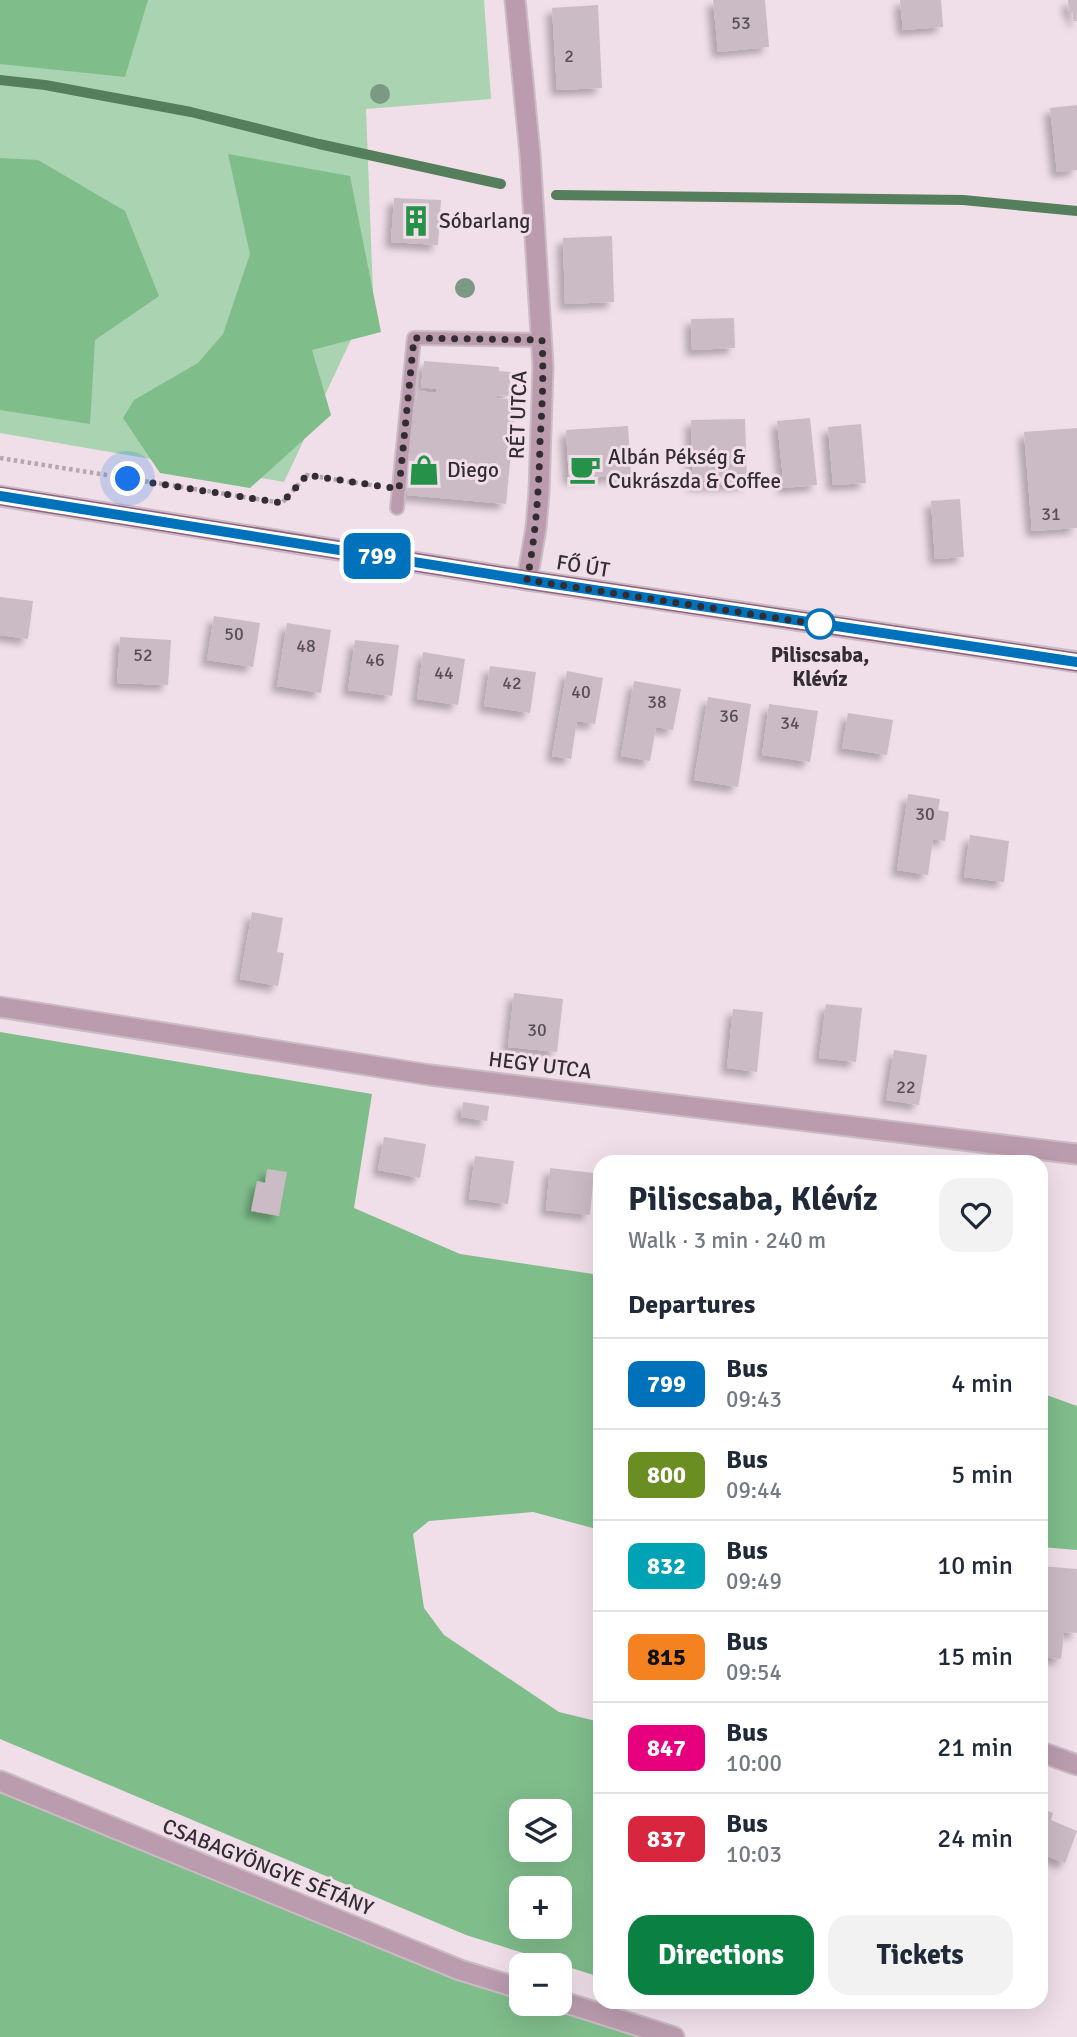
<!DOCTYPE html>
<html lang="en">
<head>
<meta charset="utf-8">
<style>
	:root { --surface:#fff; --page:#f2f2f3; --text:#1f2937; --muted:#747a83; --line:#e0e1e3; --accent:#0b8043 }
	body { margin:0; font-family:Signika,sans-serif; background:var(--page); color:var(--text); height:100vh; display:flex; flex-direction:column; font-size:26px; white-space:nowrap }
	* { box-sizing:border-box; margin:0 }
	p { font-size:23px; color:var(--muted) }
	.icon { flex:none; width:38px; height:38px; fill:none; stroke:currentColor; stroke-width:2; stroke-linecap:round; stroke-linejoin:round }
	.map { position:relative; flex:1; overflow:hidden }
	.details { position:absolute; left:593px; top:1155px; width:455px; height:854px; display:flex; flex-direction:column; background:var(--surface); border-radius:21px; box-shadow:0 7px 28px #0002 }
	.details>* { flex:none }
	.badge { padding:0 14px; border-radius:10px; font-size:24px; line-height:46px }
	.fabs { position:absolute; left:509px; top:1799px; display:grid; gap:14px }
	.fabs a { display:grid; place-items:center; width:63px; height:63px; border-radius:14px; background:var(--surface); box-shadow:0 7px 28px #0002; font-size:35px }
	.you { position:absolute; width:35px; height:35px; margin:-18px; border:5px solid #fff; border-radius:50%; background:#1a73e8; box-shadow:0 0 0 10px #1a73e833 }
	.map>.badge { position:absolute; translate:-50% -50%; box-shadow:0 0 0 4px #fff }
	h2 { padding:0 35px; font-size:26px; line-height:63px }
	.round { display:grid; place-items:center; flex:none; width:74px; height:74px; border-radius:21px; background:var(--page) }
	.head { display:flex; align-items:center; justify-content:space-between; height:119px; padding:0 35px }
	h1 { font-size:33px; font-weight:800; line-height:52px }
	.cta { display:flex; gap:14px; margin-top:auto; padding:14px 35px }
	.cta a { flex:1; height:80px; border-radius:21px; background:var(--accent); color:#fff; font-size:28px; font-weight:800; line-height:80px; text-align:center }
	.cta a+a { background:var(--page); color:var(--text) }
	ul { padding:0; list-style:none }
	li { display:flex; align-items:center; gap:21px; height:91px; padding:0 35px; border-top:2px solid var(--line) }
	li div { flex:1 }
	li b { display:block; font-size:26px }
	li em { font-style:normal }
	li .badge { min-width:77px; font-weight:700; text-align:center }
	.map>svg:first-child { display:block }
	.green { fill:#aad3b1 }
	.forest { fill:#7fbd8b; fill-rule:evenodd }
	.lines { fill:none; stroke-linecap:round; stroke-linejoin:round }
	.stream { stroke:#557e5d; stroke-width:10 }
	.building { fill:#cbbbc4; filter:url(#shadow) }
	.service-casing { stroke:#cabbc4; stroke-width:16 }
	.minor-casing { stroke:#cabbc4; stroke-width:23 }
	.primary-casing { stroke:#cabbc4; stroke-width:23 }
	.path { stroke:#b4a6af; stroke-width:4.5; stroke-dasharray:3.5 3.5; stroke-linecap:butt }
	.service { stroke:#ba9cae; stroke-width:12 }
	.minor { stroke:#ba9cae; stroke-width:19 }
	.primary { stroke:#935f7f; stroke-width:19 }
	.tree { fill:#7c9983 }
	.line-casing { stroke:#fff; stroke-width:16 }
	.line { stroke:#0072bc; stroke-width:10 }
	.walk { stroke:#332d31; stroke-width:7; stroke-dasharray:0 12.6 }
	.stop-dot { fill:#fff; stroke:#0072bc; stroke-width:3.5 }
	.labels { text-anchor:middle; stroke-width:6; stroke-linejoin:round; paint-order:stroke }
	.number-label { font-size:18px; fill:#595056 }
	.poi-label { font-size:21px; fill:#332d31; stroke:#f0dfe9; text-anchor:start }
	.street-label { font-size:21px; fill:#332d31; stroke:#f0dfe9 }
	.stop-label { font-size:21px; font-weight:bold; fill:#332d31; stroke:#f0dfe9 }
</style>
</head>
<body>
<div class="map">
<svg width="1077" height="2037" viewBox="0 0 1077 2037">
	<defs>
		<filter id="shadow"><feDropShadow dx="-6" dy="6" stdDeviation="3.5" flood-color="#0004"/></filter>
	</defs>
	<rect width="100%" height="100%" fill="#f0dfe9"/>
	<path class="green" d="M0,0H484L491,99L366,109L373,293L284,482L0,433Z"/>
	<path class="forest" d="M0,0H148L125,77L0,64Z
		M228,154L350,176L381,332L312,350L331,415L250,488L160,473L123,418L134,400L198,363L223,334L250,254Z
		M0,158L38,160L125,211L159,296L95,340L90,424L0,410Z
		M0,1032L372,1094L354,1208L460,1254L600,1275V1530L533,1512L429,1521L413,1534L424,1608L444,1635L559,1712L600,1722V1977L466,1935L0,1739ZM522,1811H560V1850H522ZM522,1888H560V1927H522Z
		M1041,1393L1077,1406V1550L1041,1547Z
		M0,1781L521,1989L522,2004H560L650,2037H0Z"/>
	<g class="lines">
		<path class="stream" d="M0,80L45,85L191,112L319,144L501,184
			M556,195L963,200L1077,211"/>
	</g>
	<path class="building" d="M713,0H765L769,47L718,52Z
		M900,0H941L943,27L903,30Z
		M1068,0H1077V21H1073V12H1069Z
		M598,5L602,88L557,90L552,8Z
		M1077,105V170L1057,172L1050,108Z
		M394,198L441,200L438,245L391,242Z
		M612,236L614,302L565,304L563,238Z
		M734,318L735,348L692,350L691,319Z
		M424,361L499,367V371L511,372L509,396L497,395V398L516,400L506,504L407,495L417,391L436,393V389L421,387Z
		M810,418L817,485L784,488L777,421Z
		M745,419L747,484L693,485L691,420Z
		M861,424L866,483L833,485L828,427Z
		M628,426L631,475L569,479L566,430Z
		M1077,428V528L1032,531L1024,432Z
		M960,499L964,557L935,559L931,501Z
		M0,597L33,601L28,639L0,635Z
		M214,616L260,623L253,667L207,660Z
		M287,623L331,630L321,693L277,686Z
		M120,637L171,640L168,685L117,683Z
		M355,640L399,645L392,696L348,690Z
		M423,652L465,659L458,705L417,699Z
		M490,666L536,672L530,713L484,706Z
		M567,671L603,678L595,724L577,721L571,759L552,756Z
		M634,681L681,689L673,730L656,727L650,761L621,756Z
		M708,697L751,704L738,787L694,780Z
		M769,704L818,711L810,762L762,755Z
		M848,713L893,720L887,755L842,748Z
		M908,794L940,799L938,810L949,812L945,841L933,839L928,875L897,870Z
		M970,835L1009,841L1004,882L964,877Z
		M252,912L283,918L277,952L284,953L278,986L240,979Z
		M514,993L563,999L557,1052L508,1047Z
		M826,1004L862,1008L856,1062L819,1058Z
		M733,1009L763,1012L757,1072L727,1068Z
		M894,1050L927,1055L919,1105L886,1100Z
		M463,1102L489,1106L487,1121L461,1117Z
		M384,1137L426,1144L420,1178L378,1170Z
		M475,1156L514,1161L508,1204L469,1199Z
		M550,1168L594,1173L590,1215L546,1210Z
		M267,1169L287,1172L279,1216L251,1211L257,1181L265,1183Z
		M1041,1566L1077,1569V1633L1064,1632L1061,1659L1041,1657V1616H1043L1045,1603H1041Z
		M1041,1808L1053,1813L1051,1820L1077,1831L1065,1863L1041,1854Z"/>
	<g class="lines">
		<defs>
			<path id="service" d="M397,508L414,338L542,340"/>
			<path id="minor" d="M515,0L530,154L543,366L539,492L536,528L527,580
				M0,1007L430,1075L1077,1154
				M1041,1752L1077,1765
				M0,1781L460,1970L522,1989
				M560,2001L674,2037"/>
			<path id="primary" d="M0,496L527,580L1077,662"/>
		</defs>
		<use href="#service" class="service-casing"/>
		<use href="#minor" class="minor-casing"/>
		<use href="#primary" class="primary-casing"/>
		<path class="path" d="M0,458L282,503L307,475L377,486"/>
		<use href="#service" class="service"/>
		<use href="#minor" class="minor"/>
		<use href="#primary" class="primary"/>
	</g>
	<g class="tree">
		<circle cx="380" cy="94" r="10"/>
		<circle cx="465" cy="288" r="10"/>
	</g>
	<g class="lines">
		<defs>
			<path id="line" d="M0,496L527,580L1077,662"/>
		</defs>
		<use href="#line" class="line-casing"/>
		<use href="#line" class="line"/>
		<path class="walk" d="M128,479L282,503L307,475L399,489L414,338L542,340C544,374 542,408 540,442C539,489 536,534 527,580L823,625L820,624"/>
	</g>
	<defs>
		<symbol id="building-bare" viewBox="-9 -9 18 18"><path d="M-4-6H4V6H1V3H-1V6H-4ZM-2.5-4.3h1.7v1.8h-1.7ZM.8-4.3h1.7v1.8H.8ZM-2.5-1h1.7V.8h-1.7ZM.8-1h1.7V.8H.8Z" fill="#269148" stroke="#f0dfe9" stroke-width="2.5" paint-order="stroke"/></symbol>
		<symbol id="cafe-bare" viewBox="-9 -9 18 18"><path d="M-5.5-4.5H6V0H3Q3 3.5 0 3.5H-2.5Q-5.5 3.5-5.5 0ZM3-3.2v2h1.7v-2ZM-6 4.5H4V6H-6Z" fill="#269148" stroke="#f0dfe9" stroke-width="2.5" paint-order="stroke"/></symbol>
		<symbol id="shop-bare" viewBox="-9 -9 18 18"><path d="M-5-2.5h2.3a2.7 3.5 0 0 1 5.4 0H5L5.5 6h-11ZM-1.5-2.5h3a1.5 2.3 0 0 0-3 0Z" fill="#269148" stroke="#f0dfe9" stroke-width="2.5" paint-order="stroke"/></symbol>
	</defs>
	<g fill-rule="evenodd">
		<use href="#building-bare" x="394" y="199" width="44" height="44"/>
		<use href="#cafe-bare" x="563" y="447" width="44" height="44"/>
		<use href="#shop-bare" x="402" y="448" width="44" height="44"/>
	</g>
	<circle class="stop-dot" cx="820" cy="624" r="14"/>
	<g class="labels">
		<g class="number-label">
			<text x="741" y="29">53</text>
			<text x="569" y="62">2</text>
			<text x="1051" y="520">31</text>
			<text x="234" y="640">50</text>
			<text x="306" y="652">48</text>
			<text x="143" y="661">52</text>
			<text x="375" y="666">46</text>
			<text x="444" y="679">44</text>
			<text x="512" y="689">42</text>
			<text x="581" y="698">40</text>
			<text x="657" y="708">38</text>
			<text x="729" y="722">36</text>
			<text x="790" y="729">34</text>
			<text x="925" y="820">30</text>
			<text x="537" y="1036">30</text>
			<text x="906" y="1093">22</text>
		</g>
		<g class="poi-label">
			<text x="439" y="228">Sóbarlang</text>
			<text x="608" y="464">Albán Pékség &amp;<tspan x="608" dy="24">Cukrászda &amp; Coffee</tspan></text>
			<text x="447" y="477">Diego</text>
		</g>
		<g class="street-label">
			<text transform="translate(518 415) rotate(-88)" y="7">RÉT UTCA</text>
			<text transform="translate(583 566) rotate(9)" y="7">FŐ ÚT</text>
			<text transform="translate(540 1065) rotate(7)" y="7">HEGY UTCA</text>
			<text transform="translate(268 1867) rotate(22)" y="7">CSABAGYÖNGYE SÉTÁNY</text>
		</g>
		<g class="stop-label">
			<text x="820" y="662">Piliscsaba,<tspan x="820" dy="24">Klévíz</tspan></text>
		</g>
	</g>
</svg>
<div class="fabs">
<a><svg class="icon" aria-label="layers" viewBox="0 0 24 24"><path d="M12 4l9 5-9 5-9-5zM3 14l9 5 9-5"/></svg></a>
<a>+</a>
<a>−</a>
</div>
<div class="you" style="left:128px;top:479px"></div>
<b class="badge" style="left:377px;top:556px;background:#0072bc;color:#fff">799</b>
<section class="details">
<div class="head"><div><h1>Piliscsaba, Klévíz</h1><p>Walk · 3 min · 240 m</p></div><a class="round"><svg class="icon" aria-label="heart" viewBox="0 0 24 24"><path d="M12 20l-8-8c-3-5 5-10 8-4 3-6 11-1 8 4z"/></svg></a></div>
<h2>Departures</h2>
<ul>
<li><span class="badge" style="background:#0072bc;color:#fff">799</span><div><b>Bus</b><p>09:43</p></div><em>4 min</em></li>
<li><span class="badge" style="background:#6b8e23;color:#fff">800</span><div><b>Bus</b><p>09:44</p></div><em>5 min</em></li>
<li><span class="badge" style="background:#00a3b4;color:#fff">832</span><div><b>Bus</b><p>09:49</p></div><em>10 min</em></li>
<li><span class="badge" style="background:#f58220;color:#111">815</span><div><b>Bus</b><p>09:54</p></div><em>15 min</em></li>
<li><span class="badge" style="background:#e6007e;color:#fff">847</span><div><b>Bus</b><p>10:00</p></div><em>21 min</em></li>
<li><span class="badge" style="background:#d7263d;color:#fff">837</span><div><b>Bus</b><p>10:03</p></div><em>24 min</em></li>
</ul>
<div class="cta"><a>Directions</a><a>Tickets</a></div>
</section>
</div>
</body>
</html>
